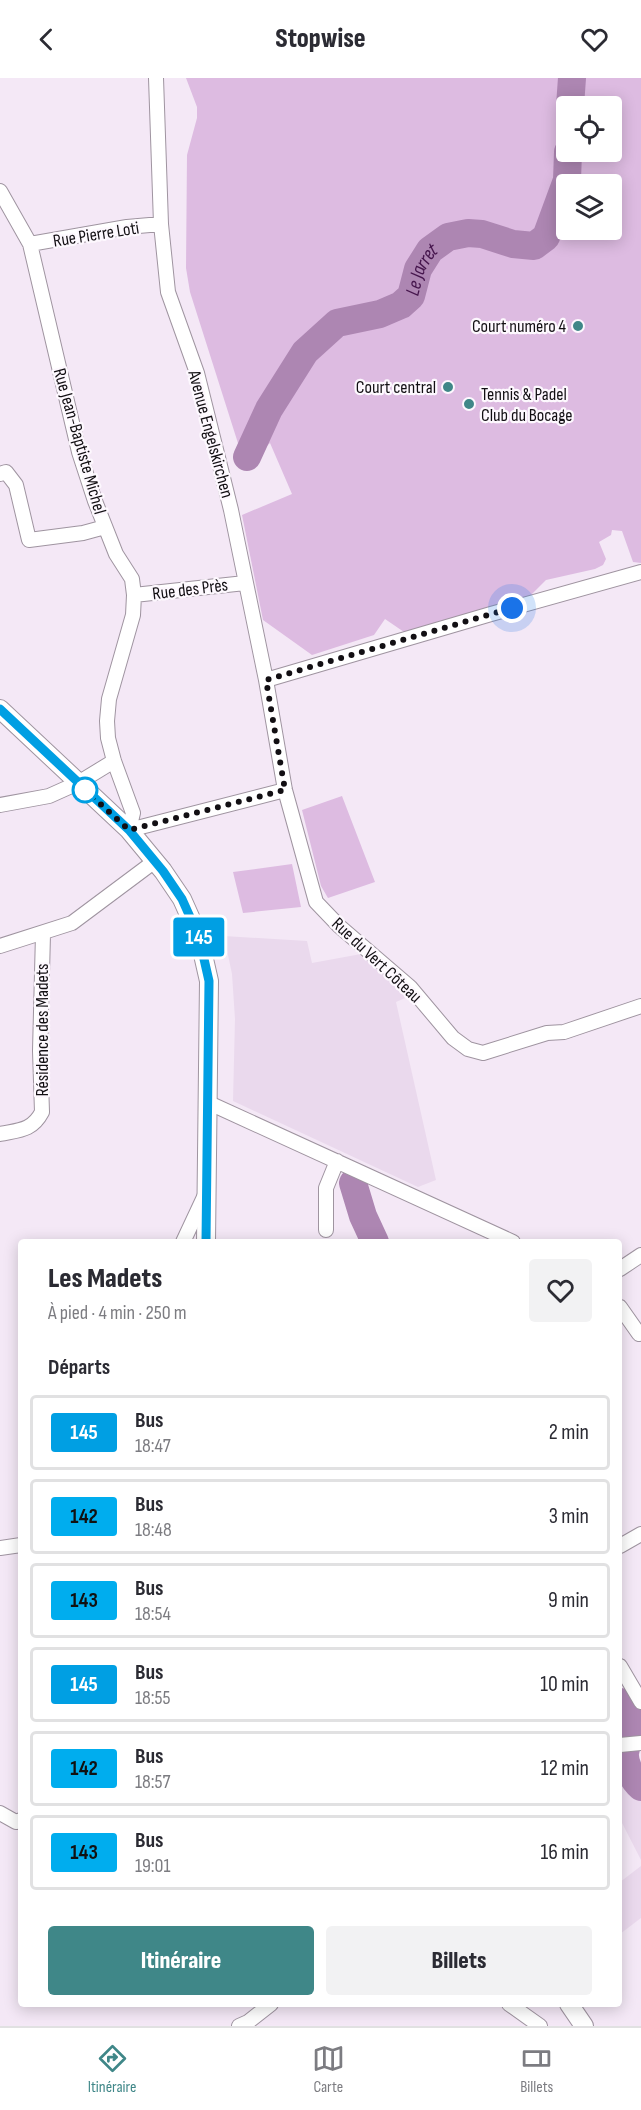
<!DOCTYPE html>
<html lang="fr">
<head>
<meta charset="utf-8">
<style>
	:root { --surface:#fff; --page:#f2f2f3; --text:#2b2b33; --muted:#7c7c81; --line:#e1e1e2; --accent:#3f8788 }
	body { margin:0; font-family:"Sofia Sans Condensed",sans-serif; background:var(--page); color:var(--text); height:100vh; display:flex; flex-direction:column; font-size:22px; white-space:nowrap }
	* { box-sizing:border-box; margin:0 }
	p { font-size:20px; color:var(--muted) }
	.icon { flex:none; width:33px; height:33px; fill:none; stroke:currentColor; stroke-width:2; stroke-linecap:round; stroke-linejoin:round }
	.map { position:relative; flex:1; overflow:hidden }
	.sheet { position:absolute; left:18px; top:1161px; width:604px; height:768px; display:flex; flex-direction:column; background:var(--surface); border-radius:6px; box-shadow:0 3px 15px #0003 }
	.sheet>* { flex:none }
	.badge { padding:0 12px; border-radius:4px; font-size:21px; line-height:39px }
	.buttons { position:absolute; left:556px; top:18px; display:grid; gap:12px }
	.buttons a { display:grid; place-items:center; width:66px; height:66px; border-radius:6px; background:var(--surface); box-shadow:0 3px 15px #0003; font-size:30px }
	.you { position:absolute; width:30px; height:30px; margin:-15px; border:4px solid #fff; border-radius:50%; background:#1a73e8; box-shadow:0 0 0 9px #1a73e833 }
	.map>.badge { position:absolute; translate:-50% -50%; box-shadow:0 0 0 3px #fff }
	h2 { padding:0 30px; font-size:22px; line-height:54px }
	.round { display:grid; place-items:center; flex:none; width:63px; height:63px; border-radius:6px; background:var(--page) }
	.head { display:flex; align-items:center; justify-content:space-between; height:102px; padding:0 30px }
	h1 { font-size:28px; font-weight:800; line-height:45px }
	.button { display:flex; gap:12px; margin-top:auto; padding:12px 30px }
	.button a { flex:1; height:69px; border-radius:6px; background:var(--accent); color:#fff; font-size:24px; font-weight:800; line-height:69px; text-align:center }
	.button a+a { background:var(--page); color:var(--text) }
	ul { padding:0; list-style:none }
	li { display:flex; align-items:center; gap:18px; height:75px; margin:0 12px 9px; padding:0 18px; border:3px solid var(--line); border-radius:6px }
	li div { flex:1 }
	li b { display:block; font-size:22px }
	li em { font-style:normal }
	li .badge { min-width:66px; font-weight:700; text-align:center }
	header { display:flex; justify-content:space-between; align-items:center; height:78px; padding:0 30px; background:var(--surface); font-size:27px; font-weight:800 }
	.tab-bar { display:flex; justify-content:space-around; align-items:center; height:84px; border-top:2px solid var(--line); background:var(--surface); font-size:16px; color:var(--muted) }
	.tab-bar a { display:grid; justify-items:center; gap:3px }
	.tab-bar .selected { color:var(--accent) }
	.map>svg:first-child { display:block }
	.built { fill:#ead9ed }
	.green { fill:#ddbbe1; fill-rule:evenodd }
	.lines { fill:none; stroke-linecap:round; stroke-linejoin:round }
	.river { stroke:#ad86b2; stroke-width:28 }
	.minor-casing { stroke:#9f94a0; stroke-width:16 }
	.secondary-casing { stroke:#9f94a0; stroke-width:20 }
	.minor { stroke:#fff; stroke-width:14 }
	.secondary { stroke:#fff; stroke-width:18 }
	.line-casing { stroke:#fff; stroke-width:14 }
	.line { stroke:#009fe3; stroke-width:9 }
	.walk { stroke:#120f13; stroke-width:6; stroke-dasharray:0 10.8 }
	.poi-dot { fill:#3f8788; stroke:#fdf8fe; stroke-width:2 }
	.stop-dot { fill:#fff; stroke:#009fe3; stroke-width:3 }
	.labels { text-anchor:middle; stroke-width:4.5; stroke-linejoin:round; paint-order:stroke }
	.street-label { font-size:18px; fill:#120f13; stroke:#fdf8fe }
	.poi-label { font-size:18px; fill:#120f13; stroke:#fdf8fe; text-anchor:end }
	.water-label { font-size:20px; font-style:italic; fill:#46164d; stroke:#fdf8fe }
</style>
</head>
<body>
<header><svg class="icon" aria-label="back" viewBox="0 0 24 24"><path d="M15 5l-7 7 7 7"/></svg>Stopwise<svg class="icon" aria-label="heart" viewBox="0 0 24 24"><path d="M12 20l-8-8c-3-5 5-10 8-4 3-6 11-1 8 4z"/></svg></header>
<div class="map">
<svg width="641" height="1948" viewBox="0 0 641 1948">
	<rect width="100%" height="100%" fill="#f4e8f6"/>
	<path class="built" d="M224,858L307,863L312,885L361,876L412,917L396,924L436,1102L418,1109L233,1023L235,941L232,896Z
		M620,1679L630,1703L641,1716V1782L620,1741Z
		M641,1788V1840L620,1856V1804Z"/>
	<path class="green" d="M186,0H641V485L633,484L622,453L612,452L611,457L599,464L606,481L603,487L595,491L546,502L529,519L404,554L385,541L374,557L312,577L263,542L242,437L292,416L270,365C261,373 256,383 243,381L190,214L186,190L187,77L197,40V29ZM567,28H612V74H567ZM567,106H612V152H567Z
		M342,718L375,804L328,820L321,808L302,732Z
		M292,786L301,829L243,835L233,794Z"/>
	<g class="lines">
		<g class="river">
			<path d="M570,28L572,0"/>
			<path id="s1" d="M247,379L269,331L305,274L337,245L380,236L401,227L411,218L418,191L430,172L448,159L468,155L482,156L513,166L534,168L546,159L567,102L568,74"/>
			<path d="M353,1105L363,1138L375,1164"/>
			<path d="M620,1624C641,1634 628,1657 625,1675C624,1686 633,1702 641,1709"/>
		</g>
		<defs>
			<path id="minor" d="M156,0L161,146L168,214L197,295L231,432L266,602L285,712L316,824L339,848L410,909L453,960L468,971L483,975L547,955L564,954L641,928
				M0,113L30,166L79,374L95,423L116,476L132,501L134,517L133,537L109,621L107,643L108,660L114,683L133,735L129,752L285,712
				M30,166L127,149L161,146
				M0,396L6,394L16,407L29,462L83,455L105,449
				M134,517L245,505
				M266,602L491,536L641,494
				M0,727L49,718L78,705L114,683
				M0,868L72,845L155,783
				M209,1025L513,1164
				M0,1056C19,1052 32,1053 42,1034L40,973L43,856
				M326,1152V1110L337,1083
				M183,1164L205,1117
				M620,1191L641,1177
				M620,1229L639,1256
				M620,1468L641,1456
				M0,1470L21,1467
				M620,1588L641,1624
				M620,1667L641,1665
				M0,1735L16,1744L21,1742
				M509,1926L540,1948
				M239,1948L248,1944L271,1926"/>
			<path id="secondary" d="M0,631L129,752L163,793L182,821L199,859L209,903L206,1164
				M569,1926L584,1948"/>
		</defs>
		<use href="#minor" class="minor-casing"/>
		<use href="#secondary" class="secondary-casing"/>
		<use href="#minor" class="minor"/>
		<use href="#secondary" class="secondary"/>
	</g>
	<g class="lines">
		<defs>
			<path id="line" d="M0,631L129,752L163,793L182,821L199,859L209,903L206,1164"/>
		</defs>
		<use href="#line" class="line-casing"/>
		<use href="#line" class="line"/>
		<path class="walk" d="M85,712L129,752L285,712L266,602L512,530"/>
	</g>
	<g class="poi-dot">
		<circle cx="578" cy="248" r="6"/>
		<circle cx="448" cy="309" r="6"/>
		<circle cx="469" cy="326" r="6"/>
	</g>
	<circle class="stop-dot" cx="85" cy="712" r="12"/>
	<g class="labels">
		<g class="street-label">
			<text transform="translate(96 156) rotate(-9)" y="6">Rue Pierre Loti</text>
			<text transform="translate(211 356) rotate(75)" y="6">Avenue Engelskirchen</text>
			<text transform="translate(80 363) rotate(74)" y="6">Rue Jean-Baptiste Michel</text>
			<text transform="translate(190 511) rotate(-7)" y="6">Rue des Près</text>
			<text transform="translate(377 882) rotate(43)" y="6">Rue du Vert Côteau</text>
			<text transform="translate(42 952) rotate(-90)" y="6">Résidence des Madets</text>
		</g>
		<g class="poi-label">
			<text x="566" y="254">Court numéro 4</text>
			<text x="436" y="315">Court central</text>
			<text x="481" y="322" text-anchor="start">Tennis &amp; Padel<tspan x="481" dy="21">Club du Bocage</tspan></text>
		</g>
		<g class="water-label">
			<text dy="7" stroke="none"><textPath href="#s1" startOffset="272">Le Jarret</textPath></text>
		</g>
	</g>
</svg>
<div class="buttons">
<a><svg class="icon" aria-label="locate" viewBox="0 0 24 24"><circle cx="12" cy="12" r="6"/><path d="M12 2v4M12 18v4M2 12h4M18 12h4"/></svg></a>
<a><svg class="icon" aria-label="layers" viewBox="0 0 24 24"><path d="M12 4l9 5-9 5-9-5zM3 14l9 5 9-5"/></svg></a>
</div>
<div class="you" style="left:512px;top:530px"></div>
<b class="badge" style="left:199px;top:859px;background:#009fe3;color:#fff">145</b>
<section class="sheet">
<div class="head"><div><h1>Les Madets</h1><p>À pied · 4 min · 250 m</p></div><a class="round"><svg class="icon" aria-label="heart" viewBox="0 0 24 24"><path d="M12 20l-8-8c-3-5 5-10 8-4 3-6 11-1 8 4z"/></svg></a></div>
<h2>Départs</h2>
<ul>
<li><span class="badge" style="background:#009fe3;color:#fff">145</span><div><b>Bus</b><p>18:47</p></div><em>2 min</em></li>
<li><span class="badge" style="background:#00adee;color:#111">142</span><div><b>Bus</b><p>18:48</p></div><em>3 min</em></li>
<li><span class="badge" style="background:#00adee;color:#111">143</span><div><b>Bus</b><p>18:54</p></div><em>9 min</em></li>
<li><span class="badge" style="background:#009fe3;color:#fff">145</span><div><b>Bus</b><p>18:55</p></div><em>10 min</em></li>
<li><span class="badge" style="background:#00adee;color:#111">142</span><div><b>Bus</b><p>18:57</p></div><em>12 min</em></li>
<li><span class="badge" style="background:#00adee;color:#111">143</span><div><b>Bus</b><p>19:01</p></div><em>16 min</em></li>
</ul>
<div class="button"><a>Itinéraire</a><a>Billets</a></div>
</section>
</div>
<nav class="tab-bar">
<a class="selected"><svg class="icon" aria-label="directions" viewBox="0 0 24 24"><path d="M12 3l9 9-9 9-9-9zM9 14v-3h6M13 9l2 2-2 2"/></svg>Itinéraire</a>
<a><svg class="icon" aria-label="map" viewBox="0 0 24 24"><path d="M3 6l6-2 6 2 6-2v14l-6 2-6-2-6 2zM9 4v14M15 6v14"/></svg>Carte</a>
<a><svg class="icon" aria-label="tickets" viewBox="0 0 24 24"><path d="M3 7h18v10H3zM15 7v10"/></svg>Billets</a>
</nav>
</body>
</html>
